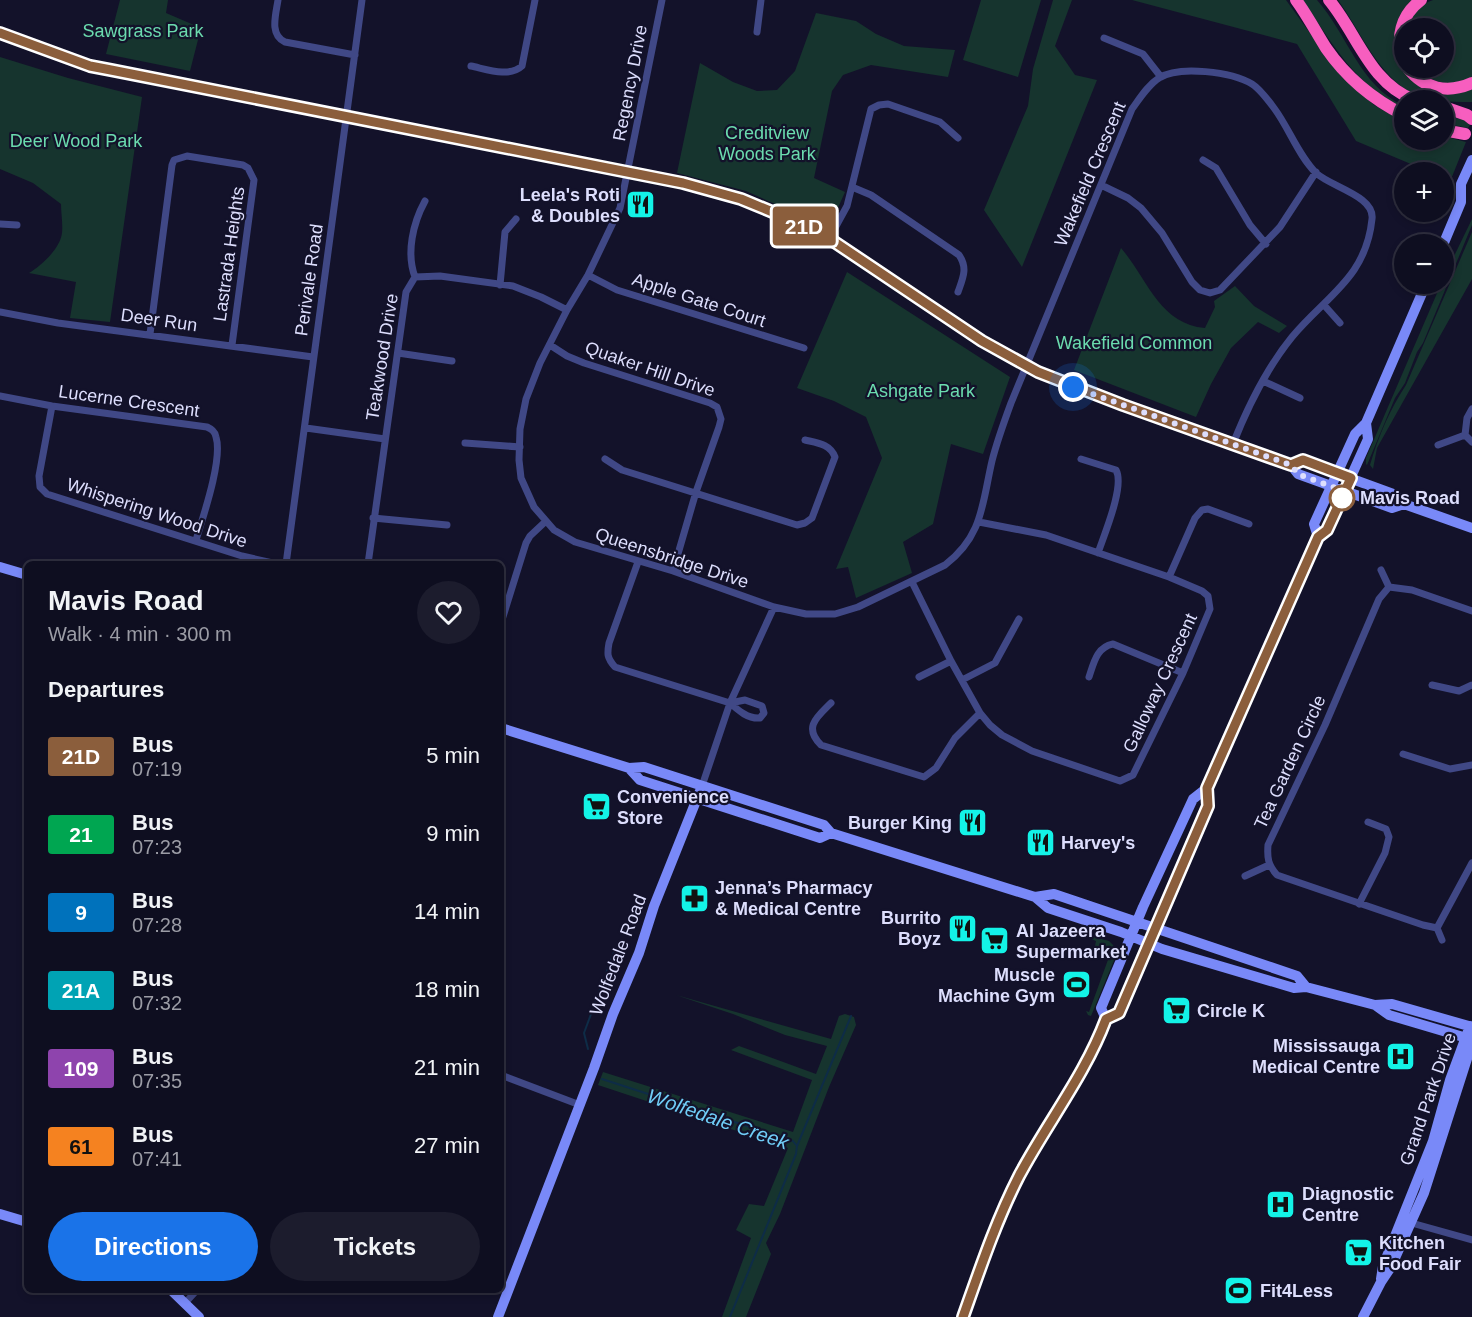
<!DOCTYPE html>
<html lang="en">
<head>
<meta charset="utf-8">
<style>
	:root { --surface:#0e0e20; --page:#1c1c2d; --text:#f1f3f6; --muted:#9b9ca5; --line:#2e2e3e; --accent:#1a73e8 }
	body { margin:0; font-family:Arial,sans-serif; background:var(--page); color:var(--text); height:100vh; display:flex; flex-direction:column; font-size:22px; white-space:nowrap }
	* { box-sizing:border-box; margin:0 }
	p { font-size:20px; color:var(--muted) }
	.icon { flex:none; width:33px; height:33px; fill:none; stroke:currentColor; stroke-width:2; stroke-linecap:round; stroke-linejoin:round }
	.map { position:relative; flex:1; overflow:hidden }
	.details { position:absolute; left:24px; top:561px; width:480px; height:732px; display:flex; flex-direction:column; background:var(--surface); border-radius:9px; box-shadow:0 3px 9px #0003,0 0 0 2px var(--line) }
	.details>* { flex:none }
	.badge { padding:0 12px; border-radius:4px; font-size:21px; line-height:39px }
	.buttons { position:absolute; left:1394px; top:18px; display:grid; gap:12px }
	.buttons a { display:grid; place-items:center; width:60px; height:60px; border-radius:50%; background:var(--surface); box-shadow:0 3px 9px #0003,0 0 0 2px var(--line); font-size:30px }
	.you { position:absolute; width:30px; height:30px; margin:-15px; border:4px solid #fff; border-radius:50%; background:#1a73e8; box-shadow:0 0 0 9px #1a73e833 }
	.map>.badge { position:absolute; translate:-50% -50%; box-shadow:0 0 0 3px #fff }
	h2 { padding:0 24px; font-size:22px; line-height:54px }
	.round { display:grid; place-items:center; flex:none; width:63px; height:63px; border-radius:32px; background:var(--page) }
	.summary { display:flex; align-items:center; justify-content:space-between; height:102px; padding:0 24px }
	h1 { font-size:28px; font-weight:700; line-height:45px }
	.cta { display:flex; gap:12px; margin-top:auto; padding:12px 24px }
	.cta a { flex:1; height:69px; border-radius:36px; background:var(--accent); color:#fff; font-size:24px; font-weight:700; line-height:69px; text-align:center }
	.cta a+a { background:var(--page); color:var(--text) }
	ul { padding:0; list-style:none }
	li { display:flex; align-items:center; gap:18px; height:78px; padding:0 24px }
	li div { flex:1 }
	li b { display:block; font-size:22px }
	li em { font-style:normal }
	li .badge { min-width:66px; font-weight:700; text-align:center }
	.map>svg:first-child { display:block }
	.green { fill:#16342e }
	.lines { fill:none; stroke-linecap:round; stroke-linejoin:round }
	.stream { stroke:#0e2c47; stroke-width:2 }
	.street { stroke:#404886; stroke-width:7 }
	.secondary { stroke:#7989f8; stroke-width:10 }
	.highway { stroke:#f75ebf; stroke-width:12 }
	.line-casing { stroke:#fff; stroke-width:14 }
	.line { stroke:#8b5e3c; stroke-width:9 }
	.walk { stroke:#dddefd; stroke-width:6; stroke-dasharray:0 10.8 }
	.stop-dot { fill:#fff; stroke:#8b5e3c; stroke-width:3 }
	.labels { text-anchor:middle; stroke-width:4.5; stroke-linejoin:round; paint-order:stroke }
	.park-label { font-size:18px; fill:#6bdbae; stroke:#13122a }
	.street-label { font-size:18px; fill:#dddefd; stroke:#13122a }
	.poi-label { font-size:18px; font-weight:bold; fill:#dddefd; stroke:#13122a; text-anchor:start }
	.stop-label { font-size:18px; font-weight:bold; fill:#dddefd; stroke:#13122a; text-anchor:start }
	.water-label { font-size:20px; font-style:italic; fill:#70cef8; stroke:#13122a }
</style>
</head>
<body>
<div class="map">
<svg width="1472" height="1317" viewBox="0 0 1472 1317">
	<rect width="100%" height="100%" fill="#13122a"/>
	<path class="green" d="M120,0H168L166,13L201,28L190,71L106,54Z
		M981,0H1041L1018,77L963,60Z
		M1053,0H1072L1055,46L1075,75L1097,80L1022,267L984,210L1028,106L1033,69Z
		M1132,0H1286L1341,76L1374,105L1404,122V140H1443V136L1466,142L1443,199V172H1430L1356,141L1297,44Z
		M1303,0H1317C1348,35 1359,85 1404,106V108C1356,87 1331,42 1303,0Z
		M1338,0H1415L1396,51L1425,88H1472V102C1460,102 1447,102 1435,100C1384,93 1365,37 1338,0Z
		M1433,0H1472V78C1448,87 1434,84 1415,68H1443V28H1406C1412,15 1419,5 1433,0Z
		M816,13L856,21L876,34L904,46L955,50L948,77L871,65L843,75L832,91L814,178L845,192L829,228L746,191L677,173L700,63L733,82L757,91L777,90L795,71Z
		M0,57L68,78L142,97L110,322L70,318L76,282L29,273C41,266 60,249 62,233C63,224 61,213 61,204L33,183L0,169Z
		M1443,116L1462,119L1470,125L1468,128L1443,123Z
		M1472,219V225L1423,343L1417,352L1405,383L1395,398L1367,465L1366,464V458L1441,284H1443V279Z
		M1472,232V279L1377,448L1373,469L1370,465C1378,437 1390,409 1406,385Z
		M1121,248C1147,278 1159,324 1205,328L1215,307L1214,301L1235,286L1254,306L1287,326L1279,333L1258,322L1231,348L1211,384L1196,417L1074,370Z
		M847,272L1010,377L983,454L951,444L933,524L903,542L912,573L856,598L848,567L836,569L882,458L866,417L834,401L797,388Z
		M1068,929L1109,941L1113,945L1117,953L1091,1016L1088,1015L1086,1011L1089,1012L1109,957L1108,954L1104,955L1100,948L1095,946L1096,941Z
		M676,995L831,1039L839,1016L845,1014L854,1017L856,1025L829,1087L780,1214L766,1243L771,1254L746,1317H722L751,1238L736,1230L749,1204L764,1206L788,1148L598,1085L603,1072L793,1132L812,1080L731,1050L739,1046L816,1074L827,1046L785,1035L733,1014Z"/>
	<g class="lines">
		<path class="stream" d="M588,1049L584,1033L614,952
			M602,1079L793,1141L797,1146L796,1154L730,1317
			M797,1146L851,1016"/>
		<path class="street" d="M278,0C276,14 269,35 285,42L355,55
			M662,0L620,208L588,275L567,310L540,363L526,399L520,429L519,460L521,478L534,507L554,530L575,542L673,571L774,607L806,614H835L858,607L945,565C983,536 982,504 992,461C997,441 1004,422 1011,403L1132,109C1140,98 1148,85 1159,78C1179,65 1232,72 1252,84C1260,89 1268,100 1274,108C1289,128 1298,155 1316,173C1331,187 1375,196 1372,219C1366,278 1326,296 1292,337C1266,369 1248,406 1233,444
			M757,32L761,0
			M1104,38L1143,54L1161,77
			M471,66C486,69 509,78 522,66L535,0
			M1203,160L1216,168L1250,225L1266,244
			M1101,185L1128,198L1141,208L1162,233L1192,282L1200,290L1210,293L1220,290L1280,227L1316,172
			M852,187L871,195L959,255C968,268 963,278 958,292
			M0,224L17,225
			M829,239L847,206L871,109L879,105L888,104L940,122L958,138
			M588,275L617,290L804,348
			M415,277C406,253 413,223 425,201
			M500,285L505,232L516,219
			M1324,305L1340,323
			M0,312L58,323L313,357
			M150,334L172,165L174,160L187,156L243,165L248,168L254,180L232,345
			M550,345L567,356L584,363L710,403L717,407L721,419L719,427L696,492L673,571
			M398,353L452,361
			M1263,381L1300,398
			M0,396L52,406L207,427C211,429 215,431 216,437C223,459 203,517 196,540
			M52,406L39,476L40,487L47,494L242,556L277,564
			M1472,409L1467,418L1465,435L1472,442
			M306,428L385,439
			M465,443L520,447
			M1438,445L1465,435
			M605,459L622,470L797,525L805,523L812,518L835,457C830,444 818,443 805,440
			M1081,459L1116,470C1125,486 1104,535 1098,553
			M373,518L447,525
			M638,562L609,643C607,654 607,658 615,667L730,703C739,711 748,719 760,718L764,713L762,706L745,700L730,703
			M286,564L362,0
			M368,564L406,292L415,277L440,276L513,286L541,297L567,310
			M1381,570L1389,587
			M1169,577L1195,518L1202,510L1208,509L1249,524
			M912,582L951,661L980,713L990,725L1002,735L1032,751L1120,781L1133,775L1183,673L1210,609L1208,596L1202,591L1169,577L1046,535L979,522
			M501,623L526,543L530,536L546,521
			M919,677L951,661
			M1089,677C1094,662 1097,647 1113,644L1183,673
			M962,680L995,663L1019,619
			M1432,685L1459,691L1472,685
			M831,703C817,717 803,727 821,745L924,777L936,768L955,738L980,713
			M1403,754L1450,769L1472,765
			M702,786L730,703L774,607
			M1245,876L1269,865
			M1359,904L1385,853L1389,837L1386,829L1368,822
			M1437,928L1423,925L1277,875C1268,865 1267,858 1268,845L1325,725L1379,599L1389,587L1412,590L1472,611
			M1437,928L1472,863
			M1437,928L1442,940
			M501,1075L580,1105
			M1408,1222L1472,1240
			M186,1302L197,1290"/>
		<path class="secondary" d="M0,33L90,66L111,71L683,183L741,199L787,218L829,239L982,341L1038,372L1123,405L1291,465L1298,474L1392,508L1404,504
			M1443,245L1461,202V184L1472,160
			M1291,465L1303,461L1396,495L1404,504L1472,528
			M1318,537L1314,524L1355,434L1366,423L1426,284
			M0,567L27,575
			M501,728L629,768L644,767L824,825L831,833L1035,897L1048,908L1121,932L1162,949L1294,988L1306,987L1375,1005L1392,1004L1472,1027
			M629,768L640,780L820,838L831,833
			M1035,897L1054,894L1297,976L1306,987
			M1375,1005L1389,1015L1470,1039
			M1106,1019L1101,1008L1143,907L1193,799L1207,788
			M0,1214L27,1222
			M1381,1279L1383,1266L1433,1141L1450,1080L1470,1026
			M171,1290L199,1317
			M498,1317L594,1068L613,1014L639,953L654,906L702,786
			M963,1317C980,1270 996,1221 1019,1176C1047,1123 1084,1074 1106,1019L1119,1013L1208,806L1207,788L1318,537L1327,530L1368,439L1366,423
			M1363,1317L1381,1282L1391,1267L1424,1193L1472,1043"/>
		<path class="highway" d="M1296,0C1307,15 1316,32 1326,48C1346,77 1372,99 1404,115
			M1329,0C1358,35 1369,82 1414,100
			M1404,61C1395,38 1401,15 1421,0
			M1408,68C1424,89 1448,94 1472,83
			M1444,107L1467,115L1472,119
			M1443,130L1465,134"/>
	</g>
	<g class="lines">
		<defs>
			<path id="line" d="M0,33L90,66L111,70L683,183L741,199L787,218L830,239L982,341L1038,372L1123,405L1291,465L1303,460L1351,478L1327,530L1318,537L1207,788L1208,806L1119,1013L1106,1019C1085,1075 1047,1123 1019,1176C996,1221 980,1269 963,1317"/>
		</defs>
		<use href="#line" class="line-casing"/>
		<use href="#line" class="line"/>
		<path class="walk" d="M1073,387L1291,465L1298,474L1344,491L1340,500L1342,498"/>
	</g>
	<defs>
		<symbol id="restaurant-square" viewBox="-11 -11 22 22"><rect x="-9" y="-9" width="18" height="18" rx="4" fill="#13f3e7" stroke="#13122a"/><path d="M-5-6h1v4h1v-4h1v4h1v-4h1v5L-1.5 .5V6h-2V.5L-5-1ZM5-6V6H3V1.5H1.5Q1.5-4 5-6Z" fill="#111"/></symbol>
		<symbol id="supermarket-square" viewBox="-11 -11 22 22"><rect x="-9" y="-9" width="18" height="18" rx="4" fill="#13f3e7" stroke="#13122a"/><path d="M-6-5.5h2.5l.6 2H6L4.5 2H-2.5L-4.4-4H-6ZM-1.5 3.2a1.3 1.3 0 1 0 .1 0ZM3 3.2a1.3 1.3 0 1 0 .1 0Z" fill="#111"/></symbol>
		<symbol id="pharmacy-square" viewBox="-11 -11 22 22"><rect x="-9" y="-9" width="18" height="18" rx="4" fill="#13f3e7" stroke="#13122a"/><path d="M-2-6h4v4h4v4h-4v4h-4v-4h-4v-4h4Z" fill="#111"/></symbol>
		<symbol id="stadium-square" viewBox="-11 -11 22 22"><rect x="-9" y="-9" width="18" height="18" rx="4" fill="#13f3e7" stroke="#13122a"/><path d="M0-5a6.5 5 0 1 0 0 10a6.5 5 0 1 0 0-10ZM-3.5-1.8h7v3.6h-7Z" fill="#111"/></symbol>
		<symbol id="hospital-square" viewBox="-11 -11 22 22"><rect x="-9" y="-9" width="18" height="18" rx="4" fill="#13f3e7" stroke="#13122a"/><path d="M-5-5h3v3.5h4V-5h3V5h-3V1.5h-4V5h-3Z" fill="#111"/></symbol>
	</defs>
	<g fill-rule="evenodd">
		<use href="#restaurant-square" x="624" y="188" width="33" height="33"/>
		<use href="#supermarket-square" x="580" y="790" width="33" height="33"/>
		<use href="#restaurant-square" x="956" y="806" width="33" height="33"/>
		<use href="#restaurant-square" x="1024" y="826" width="33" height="33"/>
		<use href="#pharmacy-square" x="678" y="882" width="33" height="33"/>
		<use href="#restaurant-square" x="946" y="912" width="33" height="33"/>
		<use href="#supermarket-square" x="978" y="924" width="33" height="33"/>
		<use href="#stadium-square" x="1060" y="968" width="33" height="33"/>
		<use href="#supermarket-square" x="1160" y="994" width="33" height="33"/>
		<use href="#hospital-square" x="1384" y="1040" width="33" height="33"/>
		<use href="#hospital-square" x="1264" y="1188" width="33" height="33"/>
		<use href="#supermarket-square" x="1342" y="1236" width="33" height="33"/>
		<use href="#stadium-square" x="1222" y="1274" width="33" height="33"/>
	</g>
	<circle class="stop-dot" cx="1342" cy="498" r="12"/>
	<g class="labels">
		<g class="park-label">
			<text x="143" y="37">Sawgrass Park</text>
			<text x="767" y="139">Creditview<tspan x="767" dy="21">Woods Park</tspan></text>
			<text x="76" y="147">Deer Wood Park</text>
			<text x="1134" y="349">Wakefield Common</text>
			<text x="921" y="397">Ashgate Park</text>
		</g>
		<g class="street-label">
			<text transform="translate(630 83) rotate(-79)" y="6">Regency Drive</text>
			<text transform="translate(1090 174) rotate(-67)" y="6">Wakefield Crescent</text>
			<text transform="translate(229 254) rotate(-82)" y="6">Lastrada Heights</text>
			<text transform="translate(309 280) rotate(-82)" y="6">Perivale Road</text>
			<text transform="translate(699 300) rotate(18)" y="6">Apple Gate Court</text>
			<text transform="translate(159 320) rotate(8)" y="6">Deer Run</text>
			<text transform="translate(382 357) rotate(-81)" y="6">Teakwood Drive</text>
			<text transform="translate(650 369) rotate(19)" y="6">Quaker Hill Drive</text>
			<text transform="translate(129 401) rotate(8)" y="6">Lucerne Crescent</text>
			<text transform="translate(157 513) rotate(18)" y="6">Whispering Wood Drive</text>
			<text transform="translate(672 558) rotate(18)" y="6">Queensbridge Drive</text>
			<text transform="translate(1160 683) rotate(-65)" y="6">Galloway Crescent</text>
			<text transform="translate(1290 762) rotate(-65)" y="6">Tea Garden Circle</text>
			<text transform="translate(618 955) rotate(-69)" y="6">Wolfedale Road</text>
			<text transform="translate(1428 1099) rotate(-71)" y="6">Grand Park Drive</text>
		</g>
		<g class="poi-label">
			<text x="620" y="201" text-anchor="end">Leela's Roti<tspan x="620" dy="21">&amp; Doubles</tspan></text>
			<text x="617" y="803">Convenience<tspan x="617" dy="21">Store</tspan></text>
			<text x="952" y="829" text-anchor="end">Burger King</text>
			<text x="1061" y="849">Harvey's</text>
			<text x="715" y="894">Jenna’s Pharmacy<tspan x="715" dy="21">&amp; Medical Centre</tspan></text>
			<text x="941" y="924" text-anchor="end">Burrito<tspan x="941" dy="21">Boyz</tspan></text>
			<text x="1016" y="937">Al Jazeera<tspan x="1016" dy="21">Supermarket</tspan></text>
			<text x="1055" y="981" text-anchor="end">Muscle<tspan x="1055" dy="21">Machine Gym</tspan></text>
			<text x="1197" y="1017">Circle K</text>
			<text x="1380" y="1052" text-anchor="end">Mississauga<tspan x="1380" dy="21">Medical Centre</tspan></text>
			<text x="1302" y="1200">Diagnostic<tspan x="1302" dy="21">Centre</tspan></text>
			<text x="1379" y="1249">Kitchen<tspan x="1379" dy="21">Food Fair</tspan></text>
			<text x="1260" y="1297">Fit4Less</text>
		</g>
		<g class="stop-label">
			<text x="1360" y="504">Mavis Road</text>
		</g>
		<g class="water-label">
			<text transform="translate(718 1119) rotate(19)" y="7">Wolfedale Creek</text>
		</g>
	</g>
</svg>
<div class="buttons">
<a><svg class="icon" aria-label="locate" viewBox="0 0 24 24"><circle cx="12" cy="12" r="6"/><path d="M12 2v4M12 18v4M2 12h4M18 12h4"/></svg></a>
<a><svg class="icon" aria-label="layers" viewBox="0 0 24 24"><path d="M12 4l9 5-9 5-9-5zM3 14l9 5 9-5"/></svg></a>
<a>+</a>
<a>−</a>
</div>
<div class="you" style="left:1073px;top:387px"></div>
<b class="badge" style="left:804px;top:226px;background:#8b5e3c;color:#fff">21D</b>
<section class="details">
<div class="summary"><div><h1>Mavis Road</h1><p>Walk · 4 min · 300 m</p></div><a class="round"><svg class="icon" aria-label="heart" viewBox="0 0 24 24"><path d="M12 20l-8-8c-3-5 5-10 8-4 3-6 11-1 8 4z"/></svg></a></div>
<h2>Departures</h2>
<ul>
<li><span class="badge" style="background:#8b5e3c;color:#fff">21D</span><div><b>Bus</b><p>07:19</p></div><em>5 min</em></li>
<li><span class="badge" style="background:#00a651;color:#fff">21</span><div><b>Bus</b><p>07:23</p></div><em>9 min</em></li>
<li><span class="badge" style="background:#0072bc;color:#fff">9</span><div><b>Bus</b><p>07:28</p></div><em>14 min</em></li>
<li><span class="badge" style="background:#00a3b4;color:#fff">21A</span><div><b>Bus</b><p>07:32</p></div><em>18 min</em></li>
<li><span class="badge" style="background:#8e44ad;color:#fff">109</span><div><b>Bus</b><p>07:35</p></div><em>21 min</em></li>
<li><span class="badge" style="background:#f58220;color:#111">61</span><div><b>Bus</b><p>07:41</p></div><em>27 min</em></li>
</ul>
<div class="cta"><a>Directions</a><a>Tickets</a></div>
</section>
</div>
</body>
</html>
